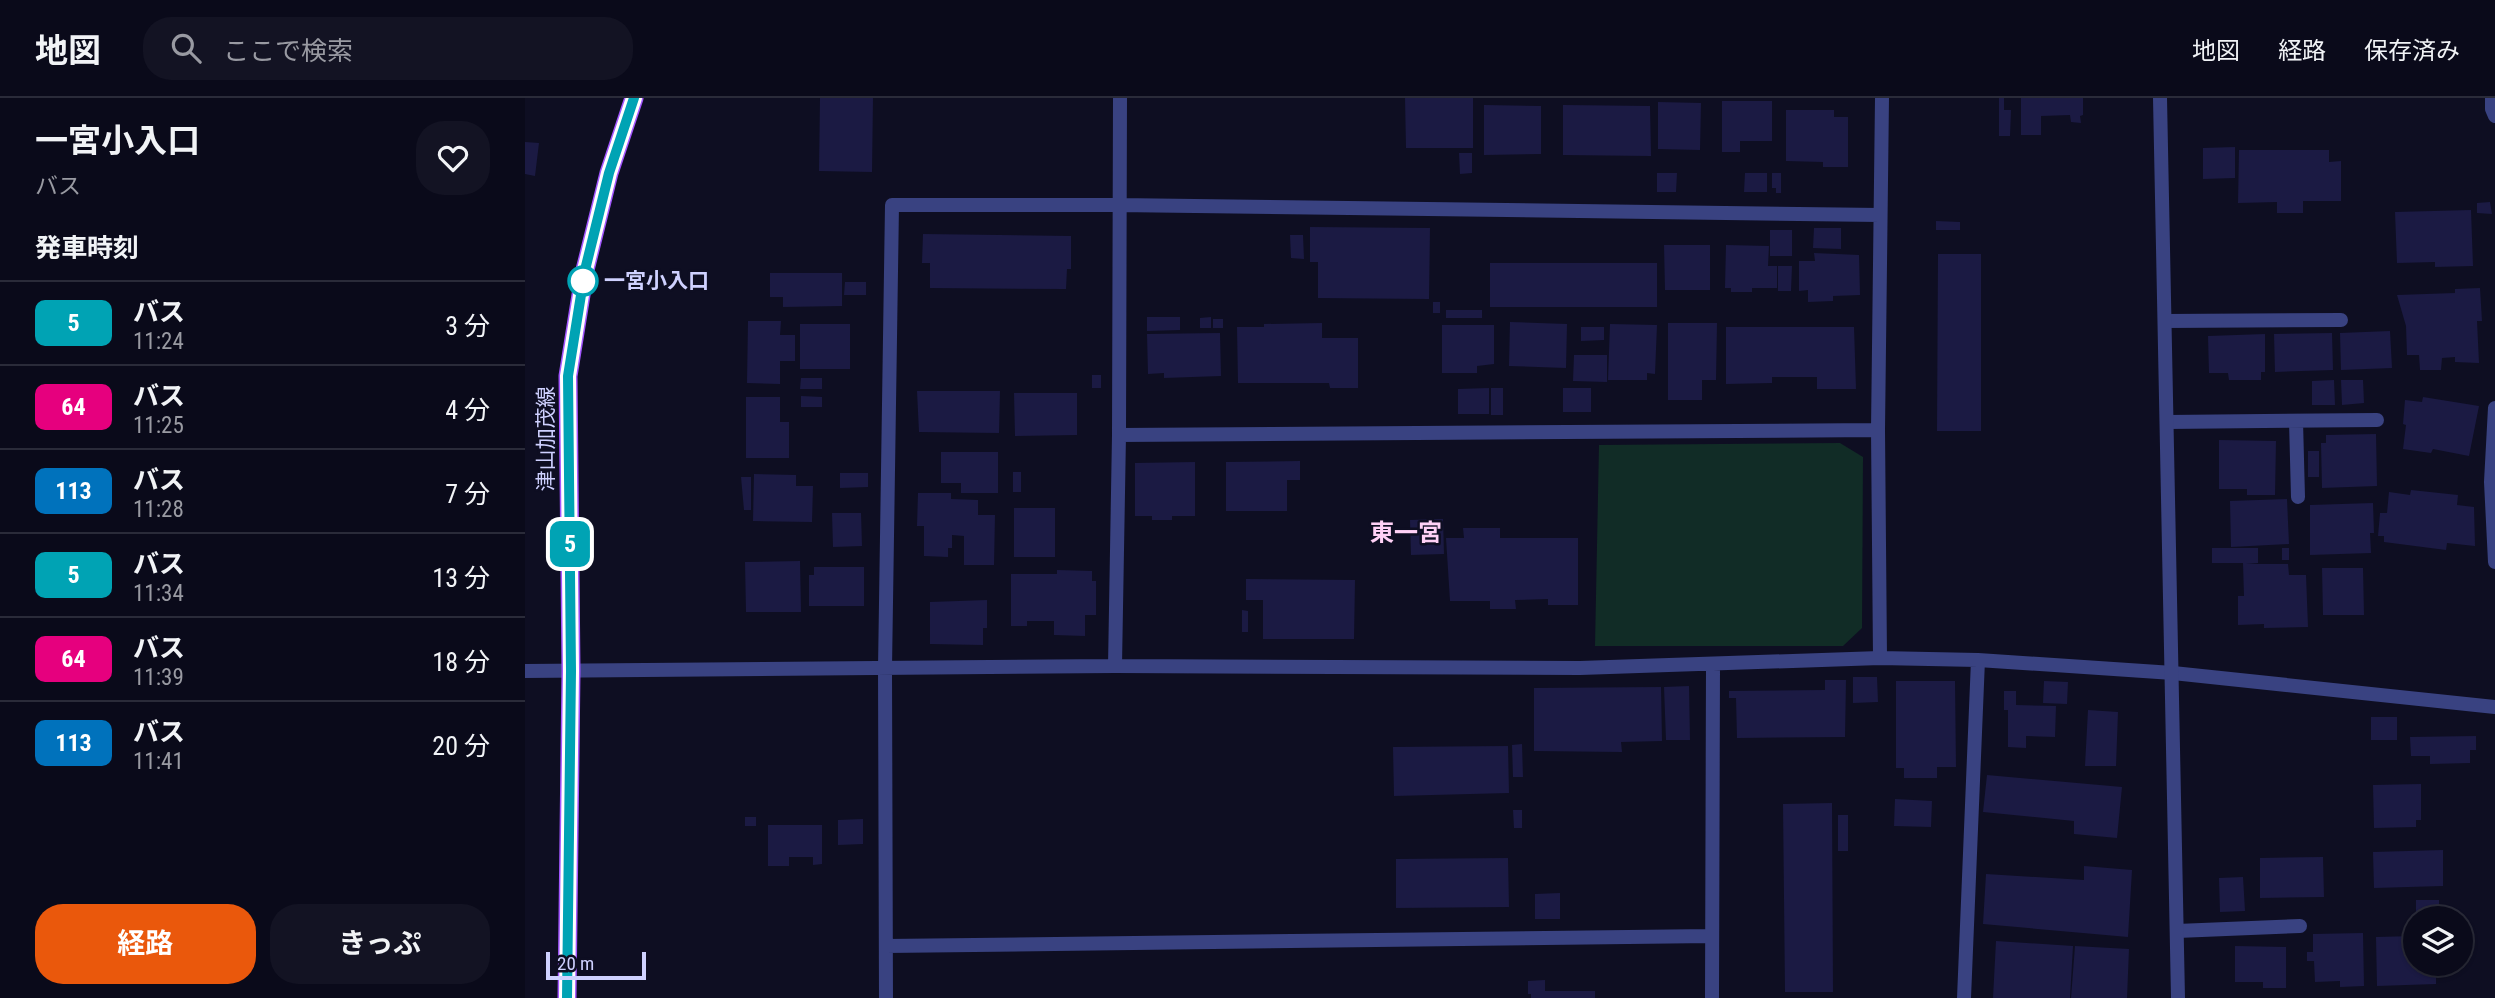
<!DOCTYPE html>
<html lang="ja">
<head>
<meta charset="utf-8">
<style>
	:root { --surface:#0a0a1a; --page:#131323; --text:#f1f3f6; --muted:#999aa2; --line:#2a2b39; --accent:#ea580c }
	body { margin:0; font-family:"Roboto Condensed","Noto Sans JP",sans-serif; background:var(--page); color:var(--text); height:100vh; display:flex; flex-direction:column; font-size:26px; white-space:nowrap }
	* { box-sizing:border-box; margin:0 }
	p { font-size:23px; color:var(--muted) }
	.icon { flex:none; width:38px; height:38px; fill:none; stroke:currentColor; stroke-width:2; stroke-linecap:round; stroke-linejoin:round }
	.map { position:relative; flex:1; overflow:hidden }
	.side { display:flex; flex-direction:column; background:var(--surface); width:525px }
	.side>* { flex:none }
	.badge { padding:0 14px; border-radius:10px; font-size:24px; line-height:46px }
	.tools { position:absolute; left:1878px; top:808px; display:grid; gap:14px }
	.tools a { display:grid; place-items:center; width:70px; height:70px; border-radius:50%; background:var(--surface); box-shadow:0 2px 5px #0004,0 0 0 2px var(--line); font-size:35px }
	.scale { position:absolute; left:21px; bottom:18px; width:100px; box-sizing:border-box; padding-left:7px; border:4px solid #cfd1ff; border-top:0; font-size:19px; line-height:24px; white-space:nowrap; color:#cfd1ff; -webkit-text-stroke:5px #0e0e22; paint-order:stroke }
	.map>.badge { position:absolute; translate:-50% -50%; box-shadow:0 0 0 4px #fff }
	h2 { padding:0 35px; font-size:26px; line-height:63px }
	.round { display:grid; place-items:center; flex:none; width:74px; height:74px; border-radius:28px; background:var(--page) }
	.summary { display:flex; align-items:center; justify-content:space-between; height:119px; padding:0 35px }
	h1 { font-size:33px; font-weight:700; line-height:52px }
	.action { display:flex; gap:14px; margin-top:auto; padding:14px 35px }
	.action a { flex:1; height:80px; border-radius:28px; background:var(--accent); color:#fff; font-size:28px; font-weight:700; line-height:80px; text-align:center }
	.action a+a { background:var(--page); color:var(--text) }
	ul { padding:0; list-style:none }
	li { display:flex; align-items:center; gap:21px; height:84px; padding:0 35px; border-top:2px solid var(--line) }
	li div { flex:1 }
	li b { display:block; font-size:26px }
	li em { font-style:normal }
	li .badge { min-width:77px; font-weight:700; text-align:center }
	header { display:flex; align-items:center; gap:42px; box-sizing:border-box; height:98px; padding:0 35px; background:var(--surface); border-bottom:2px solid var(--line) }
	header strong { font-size:33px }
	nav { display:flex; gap:38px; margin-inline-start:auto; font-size:24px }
	.search { width:490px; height:63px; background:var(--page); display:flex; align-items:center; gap:18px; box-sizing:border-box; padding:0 24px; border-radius:28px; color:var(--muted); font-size:26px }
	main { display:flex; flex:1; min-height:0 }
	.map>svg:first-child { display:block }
	.green { fill:#112c26 }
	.building { fill:#1b1a43 }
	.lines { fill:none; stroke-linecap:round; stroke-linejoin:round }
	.minor { stroke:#394281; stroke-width:14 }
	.tertiary { stroke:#394281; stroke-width:14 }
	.primary { stroke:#a256fe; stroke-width:19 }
	.line-casing { stroke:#fff; stroke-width:16 }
	.line { stroke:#00a3b4; stroke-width:10 }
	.stop-dot { fill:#fff; stroke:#00a3b4; stroke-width:3.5 }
	.labels { text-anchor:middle; stroke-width:5; stroke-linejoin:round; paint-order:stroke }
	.stop-label { font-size:21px; font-weight:bold; fill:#cfd1ff; stroke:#0e0e22; text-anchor:start }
	.street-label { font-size:21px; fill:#cfd1ff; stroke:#0e0e22 }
	.quarter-label { font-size:24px; font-weight:bold; fill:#ffd1f6; stroke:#0e0e22 }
</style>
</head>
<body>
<header>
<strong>地図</strong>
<div class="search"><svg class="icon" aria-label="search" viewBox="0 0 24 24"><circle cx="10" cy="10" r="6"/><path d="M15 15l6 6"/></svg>ここで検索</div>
<nav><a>地図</a><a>経路</a><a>保存済み</a></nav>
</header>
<main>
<section class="side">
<div class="summary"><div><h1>一宮小入口</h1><p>バス</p></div><a class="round"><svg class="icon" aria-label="heart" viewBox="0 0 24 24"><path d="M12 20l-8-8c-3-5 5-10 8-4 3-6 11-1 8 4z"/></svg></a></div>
<h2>発車時刻</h2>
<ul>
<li><span class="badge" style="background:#00a3b4;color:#fff">5</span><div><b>バス</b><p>11:24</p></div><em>3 分</em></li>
<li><span class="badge" style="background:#e6007e;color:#fff">64</span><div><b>バス</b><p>11:25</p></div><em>4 分</em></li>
<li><span class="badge" style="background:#0072bc;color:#fff">113</span><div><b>バス</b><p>11:28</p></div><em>7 分</em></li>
<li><span class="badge" style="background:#00a3b4;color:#fff">5</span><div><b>バス</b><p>11:34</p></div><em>13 分</em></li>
<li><span class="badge" style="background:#e6007e;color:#fff">64</span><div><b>バス</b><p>11:39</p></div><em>18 分</em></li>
<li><span class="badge" style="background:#0072bc;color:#fff">113</span><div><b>バス</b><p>11:41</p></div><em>20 分</em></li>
</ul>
<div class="action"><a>経路</a><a>きっぷ</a></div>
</section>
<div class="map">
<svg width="1970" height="900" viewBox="0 0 1970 900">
	<rect width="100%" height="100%" fill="#0e0e22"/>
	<path class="green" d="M1315,345L1338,359L1337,530L1318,548H1070L1074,347Z"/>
	<path class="building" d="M295,0H348L347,74L294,73Z
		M880,0H948V50H881Z
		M1474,0H1479V12H1486L1485,38H1474Z
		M1496,0H1558V17L1555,18L1556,25L1546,24L1545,17L1516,18V37H1496Z
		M1197,3H1247V43H1215V54H1197Z
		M1133,4L1176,5L1175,52L1133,51Z
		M959,7L1016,8V56L959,57Z
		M1038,7L1125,8L1126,58L1038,57Z
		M1261,12H1309V19H1323V69H1298V64L1261,63Z
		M0,44L14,45L10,78L0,76Z
		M1710,49V80L1678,81V50Z
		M1714,52H1804V64L1816,63V103H1778V115H1752V104L1713,105Z
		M934,55H947V75L935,76Z
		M1132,75H1152L1151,94H1132Z
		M1220,75H1242V94H1219Z
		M1247,75H1256V95H1251V90H1247Z
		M1965,104L1967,116L1952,115V105Z
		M1946,112L1948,168L1910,169V164L1872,165L1870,114Z
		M1411,123L1435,124V132H1411Z
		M785,129L905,130L904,201L793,200V164H785Z
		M1289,130H1316V151L1288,150Z
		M1245,132H1267V158H1245Z
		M398,136L546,138V171H542L541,191L405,190V165H397Z
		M765,137H778L779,161L766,160Z
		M1139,147H1185V192H1140Z
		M1201,147L1244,148L1243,168H1252V190H1227V194H1206V190H1200Z
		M1289,155L1334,157L1335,197L1308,198V203L1283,204V192L1274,193V163H1290Z
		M1413,156H1456V333H1412Z
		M965,165H1132V209H965Z
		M1253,168H1267L1266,193H1253Z
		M245,175H317V208L258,209V199H245Z
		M320,184H341V197H319Z
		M1955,190L1957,223H1952L1954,265L1930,264V259L1917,260L1916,272H1895L1894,257H1882L1881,228L1872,197L1930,195V191Z
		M908,204H915V215H908Z
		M921,212H957V220H921Z
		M622,219H655V232L622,233Z
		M686,219V230H675V220Z
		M688,221H698V230H688Z
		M223,223H256L255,237H270V263H255V286L222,285Z
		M985,224L1042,226L1041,270L984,268Z
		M797,225V240H833V290H805L804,285H713L712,229H739V226Z
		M1143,225H1192L1191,282H1177V302H1143Z
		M275,226H325V271H275Z
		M1085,226L1132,227L1130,276L1122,275V282H1083Z
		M917,227H969V266L952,268V275H917Z
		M1056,229H1079V242L1056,243Z
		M1201,229H1329L1331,291H1292V279H1247V285L1201,286Z
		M1865,233L1867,270L1816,272L1815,235Z
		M695,235L696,278L639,280V275L623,276L622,236Z
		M1807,235L1808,272L1750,274L1749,236Z
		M1740,236V274H1736V282H1704L1703,275H1684L1683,238Z
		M1049,257H1082V284L1048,283Z
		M567,277H576V290H567Z
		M276,280H297V291H275Z
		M1809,282L1810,307H1787V283Z
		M1816,282H1838L1839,305L1817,307Z
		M964,290V316H933V291Z
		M966,290H978V317H966Z
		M1038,290H1066V314H1038Z
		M392,293H475L474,335L394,334Z
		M489,295H552V337L490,338Z
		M276,298L297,299V309H276Z
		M221,299H255V324H264V360H221Z
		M1898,299L1954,308L1944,358L1908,351L1906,355L1878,351L1881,327L1878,326L1880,302L1897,304Z
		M1851,336L1852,388L1797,390L1796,345H1801V337Z
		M1694,342L1751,343L1750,397H1722V391H1694Z
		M1783,353H1794V379H1783Z
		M416,354H473V395H436V385H416Z
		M775,363V382H762V413H701V364Z
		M670,364V418H647V422H627V418H610V365Z
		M488,374H496V394H488Z
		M315,375H343V389L315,390Z
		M229,376L271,377V388H288L287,424L228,423Z
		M216,379H226V412H219Z
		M1886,392L1933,397L1932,407L1949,409L1950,448L1922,445L1921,452L1859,444V438H1853L1855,415H1862L1864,394L1885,397Z
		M393,395H426V401L453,402V417H470L469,467H439V438L427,437V450H423V459L399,458V428H392Z
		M1762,401L1764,446L1706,449L1705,403Z
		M1848,405L1849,435H1845L1846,455L1785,457V407Z
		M489,410H530V459H489Z
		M307,415H336L337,448L308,449Z
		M918,421L919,456L886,457L885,422Z
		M938,430H975V440H1053V507H1023V501L990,502L991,511H965V503H925L921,440H939Z
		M1687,450H1733V465L1721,466H1763L1764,477H1781L1783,529L1739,530V526L1713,527V498H1719L1718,465H1687Z
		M1757,450H1764V462H1757Z
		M275,463L276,514H221L220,464Z
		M289,469H339V508H284V477H289Z
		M1797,470H1838L1839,517H1798Z
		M532,472L567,473V483H571V517H560V538L529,537V523H502V528H486V476H532Z
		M721,481L830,482L829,541H738V502H721Z
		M462,502V530H458V547L405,546V504Z
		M717,512L723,513V534H717Z
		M1328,579H1352L1353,604L1328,605Z
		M1300,582H1321L1320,639L1212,640L1211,600H1204V593L1300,592Z
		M1371,583H1430L1431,669H1412V680H1379V670H1371Z
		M1519,583L1543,584L1542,606L1518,605Z
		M1164,588L1165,642H1141L1139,589Z
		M1136,589L1137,643L1096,644L1097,654L1009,653V590Z
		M1479,593H1491V607L1531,608L1530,639L1501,638V650L1483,649V612H1479Z
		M1563,612L1593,614L1591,668H1560Z
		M1846,619H1872V642H1846Z
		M1951,638V652H1945V665L1905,666V658H1886L1885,639Z
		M997,646L998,679H988L987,647Z
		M983,648L984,695L869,698L868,649Z
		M1462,677L1597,689L1592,740L1549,736V723L1458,714Z
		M1896,686V722H1891V729L1849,730L1848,687Z
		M1370,701L1407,703L1406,729L1369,728Z
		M1307,705L1308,894H1260L1258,706Z
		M988,712H997V730H989Z
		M1313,717H1323V753H1313Z
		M220,719H231V728H220Z
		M338,721V746L313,747V722Z
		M243,727H297V766L288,767V759H264V768H243Z
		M1918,752V788L1849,790L1848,754Z
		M1798,759L1799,799L1735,800V760Z
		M983,760L984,809L871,810V761Z
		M1559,768L1607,772L1603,839L1458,826L1461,776L1559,782Z
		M1718,779L1720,813L1695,814L1694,780Z
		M1035,795V821H1010V796Z
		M1891,802H1914V821H1891Z
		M1838,835L1839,888L1815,889V883L1790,884L1789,863H1782V854H1788V836Z
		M1890,838V866H1911V886L1852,888L1851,839Z
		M1471,843L1548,848L1545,900H1468Z
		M1550,848L1604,851L1602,900H1546Z
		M1710,848L1761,849V890H1738V884H1710Z
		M1020,882V893H1070V900H1006V896H1003V883Z"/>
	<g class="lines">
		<path class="minor" d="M1967,0V11L1970,18
			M1640,223L1816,222
			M1970,310L1966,384L1970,464
			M1771,323L1773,399
			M1642,324L1852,322
			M594,337L1353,332
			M1355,560L1353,332L1357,0
			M590,568L594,337L595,0
			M0,573L590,568L1055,570L1355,560L1453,562L1648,575L1970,609
			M1652,833L1775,828
			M361,848L1186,838
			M361,900L360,571L367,107H593L1355,117
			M1187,900L1188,567
			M1439,900L1453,562"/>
		<path class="tertiary" d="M1635,0L1653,900"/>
		<path class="primary" d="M42,900L46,573L43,278L60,172L84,75L109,0"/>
	</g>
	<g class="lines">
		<defs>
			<path id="line" d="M42,900L46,573L43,278L60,172L84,75L109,0"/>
		</defs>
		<use href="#line" class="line-casing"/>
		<use href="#line" class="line"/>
	</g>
	<circle class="stop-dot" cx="58" cy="183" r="14"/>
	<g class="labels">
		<g class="stop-label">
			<text x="79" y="190">一宮小入口</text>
		</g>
		<g class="street-label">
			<text transform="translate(21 341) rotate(-90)" y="7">津山加茂線</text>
		</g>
		<g class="quarter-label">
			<text x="881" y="443">東一宮</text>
		</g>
	</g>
</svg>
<div class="tools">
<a><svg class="icon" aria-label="layers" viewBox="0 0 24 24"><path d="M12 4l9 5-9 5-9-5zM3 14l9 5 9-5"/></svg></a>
</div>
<div class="scale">20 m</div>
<b class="badge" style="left:45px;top:446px;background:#00a3b4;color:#fff">5</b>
</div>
</main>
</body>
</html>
